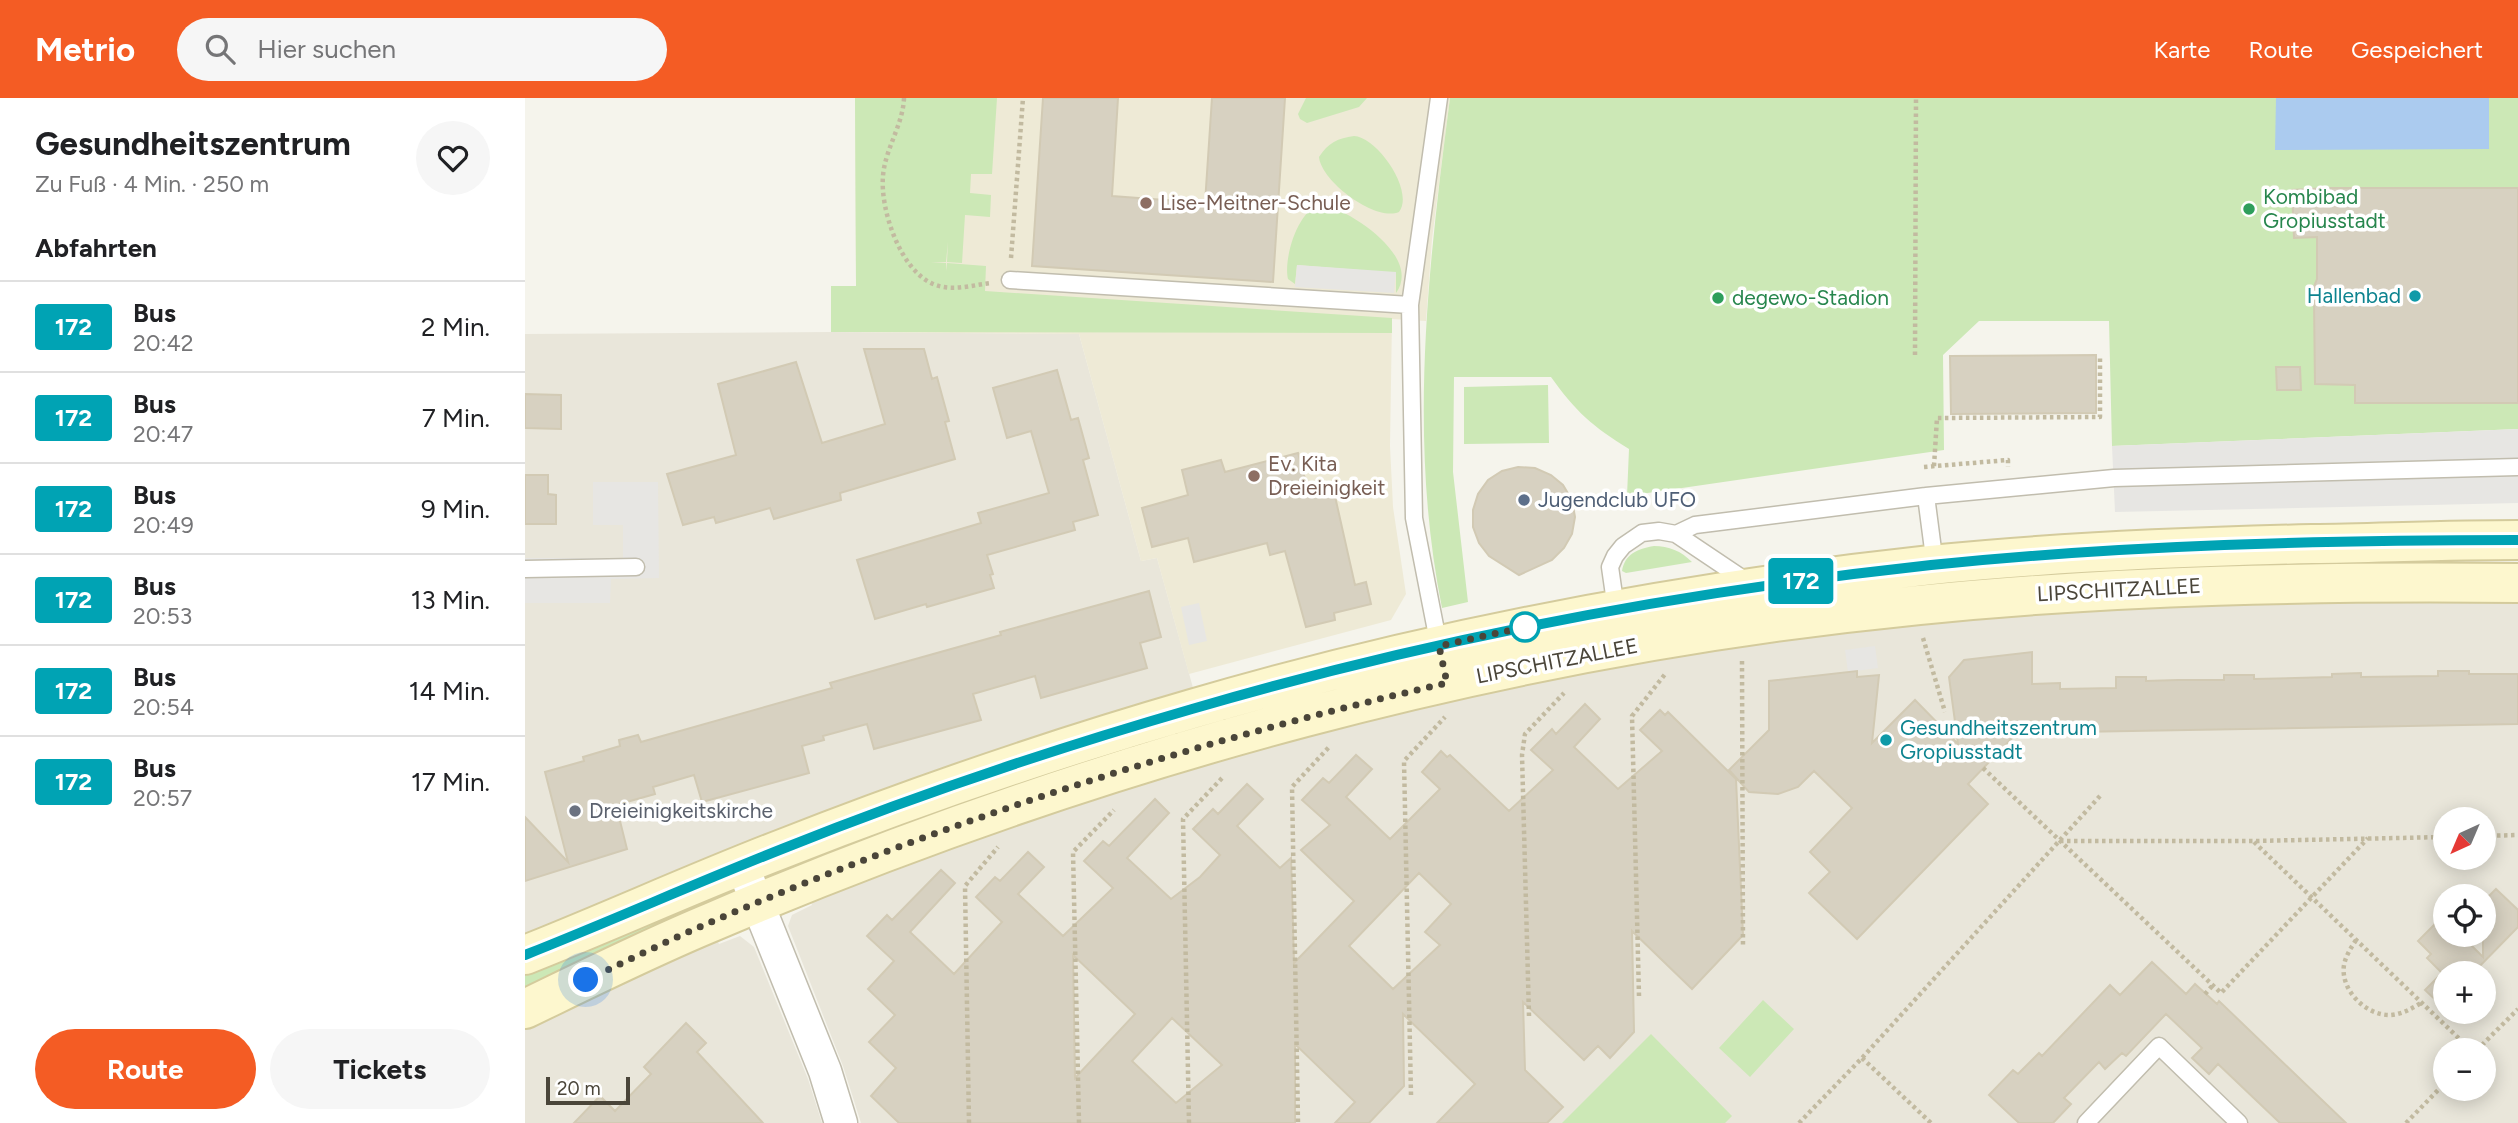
<!DOCTYPE html>
<html lang="de">
<head>
<meta charset="utf-8">
<style>
	:root { --surface:#fff; --page:#f6f6f6; --text:#202124; --muted:#757577; --line:#e0e0e0; --accent:#f45c24 }
	body { margin:0; font-family:Figtree,sans-serif; background:var(--page); color:var(--text); height:100vh; display:flex; flex-direction:column; font-size:26px; white-space:nowrap }
	* { box-sizing:border-box; margin:0 }
	p { font-size:23px; color:var(--muted) }
	.icon { flex:none; width:38px; height:38px; fill:none; stroke:currentColor; stroke-width:2; stroke-linecap:round; stroke-linejoin:round }
	.map { position:relative; flex:1; overflow:hidden }
	.side { display:flex; flex-direction:column; background:var(--surface); width:525px }
	.side>* { flex:none }
	.badge { padding:0 14px; border-radius:5px; font-size:24px; line-height:46px }
	.needle { width:46px; rotate:224deg }
	.buttons { position:absolute; left:1908px; top:709px; display:grid; gap:14px }
	.buttons a { display:grid; place-items:center; width:63px; height:63px; border-radius:50%; background:var(--surface); box-shadow:0 4px 18px #0003; font-size:35px }
	.scale { position:absolute; left:21px; bottom:18px; width:84px; box-sizing:border-box; padding-left:7px; border:4px solid #4a4539; border-top:0; font-size:19px; line-height:24px; white-space:nowrap; color:#4a4539; -webkit-text-stroke:5px #fff; paint-order:stroke }
	.you { position:absolute; width:35px; height:35px; margin:-18px; border:5px solid #fff; border-radius:50%; background:#1a73e8; box-shadow:0 0 0 10px #1a73e833 }
	.map>.badge { position:absolute; translate:-50% -50%; box-shadow:0 0 0 4px #fff }
	h2 { padding:0 35px; font-size:26px; line-height:63px }
	.round { display:grid; place-items:center; flex:none; width:74px; height:74px; border-radius:37px; background:var(--page) }
	.summary { display:flex; align-items:center; justify-content:space-between; height:119px; padding:0 35px }
	h1 { font-size:33px; font-weight:700; line-height:52px }
	.button { display:flex; gap:14px; margin-top:auto; padding:14px 35px }
	.button a { flex:1; height:80px; border-radius:42px; background:var(--accent); color:#fff; font-size:28px; font-weight:700; line-height:80px; text-align:center }
	.button a+a { background:var(--page); color:var(--text) }
	ul { padding:0; list-style:none }
	li { display:flex; align-items:center; gap:21px; height:91px; padding:0 35px; border-top:2px solid var(--line) }
	li div { flex:1 }
	li b { display:block; font-size:26px }
	li em { font-style:normal }
	li .badge { min-width:77px; font-weight:700; text-align:center }
	header { display:flex; align-items:center; gap:42px; box-sizing:border-box; height:98px; padding:0 35px; background:var(--accent); color:#fff }
	header strong { font-size:33px }
	nav { display:flex; gap:38px; margin-inline-start:auto; font-size:24px }
	.search { width:490px; height:63px; background:var(--page); display:flex; align-items:center; gap:18px; box-sizing:border-box; padding:0 24px; border-radius:38px; color:var(--muted); font-size:26px }
	main { display:flex; flex:1; min-height:0 }
	.map>svg:first-child { display:block }
	.residential { fill:#e9e6da; fill-rule:evenodd }
	.education { fill:#eeead6 }
	.green { fill:#cce8b6 }
	.parking { fill:#e7e6e3 }
	.water { fill:#abcbef }
	.building { fill:#d7d1c1; stroke:#d2cab4; stroke-width:2; fill-rule:evenodd }
	.lines { fill:none; stroke-linecap:round; stroke-linejoin:round }
	.lane-casing { stroke:#c1bdae; stroke-width:19 }
	.street-casing { stroke:#c1bdae; stroke-width:35 }
	.secondary-casing { stroke:#d4cb9c; stroke-width:42 }
	.path { stroke:#c2baa0; stroke-width:4.5; stroke-dasharray:3.5 3.5; stroke-linecap:butt }
	.lane { stroke:#fff; stroke-width:16 }
	.street { stroke:#fff; stroke-width:32 }
	.secondary { stroke:#fdf7ce; stroke-width:38 }
	.line-casing { stroke:#fff; stroke-width:16 }
	.line { stroke:#00a3b4; stroke-width:10 }
	.walk { stroke:#4a4539; stroke-width:7; stroke-dasharray:0 12.6 }
	.education-dot { fill:#8d6e63; stroke:#fff; stroke-width:2.5 }
	.leisure-dot { fill:#2e9e5b; stroke:#fff; stroke-width:2.5 }
	.culture-dot { fill:#0f9aa8; stroke:#fff; stroke-width:2.5 }
	.service-dot { fill:#5c6f8a; stroke:#fff; stroke-width:2.5 }
	.stop-dot { fill:#fff; stroke:#00a3b4; stroke-width:3.5 }
	.worship-dot { fill:#6b7280; stroke:#fff; stroke-width:2.5 }
	.labels { text-anchor:middle; stroke-width:7; stroke-linejoin:round; paint-order:stroke }
	.leisure-label { font-size:21px; fill:#27864d; stroke:#fff; text-anchor:start }
	.education-label { font-size:21px; fill:#785e54; stroke:#fff; text-anchor:start }
	.culture-label { font-size:21px; fill:#0d838f; stroke:#fff; text-anchor:end }
	.service-label { font-size:21px; fill:#4e5e75; stroke:#fff; text-anchor:start }
	.street-label { font-size:21px; fill:#4a4539; stroke:#fff }
	.worship-label { font-size:21px; fill:#5b616d; stroke:#fff; text-anchor:start }
</style>
</head>
<body>
<header>
<strong>Metrio</strong>
<div class="search"><svg class="icon" aria-label="search" viewBox="0 0 24 24"><circle cx="10" cy="10" r="6"/><path d="M15 15l6 6"/></svg>Hier suchen</div>
<nav><a>Karte</a><a>Route</a><a>Gespeichert</a></nav>
</header>
<main>
<section class="side">
<div class="summary"><div><h1>Gesundheitszentrum</h1><p>Zu Fuß · 4 Min. · 250 m</p></div><a class="round"><svg class="icon" aria-label="heart" viewBox="0 0 24 24"><path d="M12 20l-8-8c-3-5 5-10 8-4 3-6 11-1 8 4z"/></svg></a></div>
<h2>Abfahrten</h2>
<ul>
<li><span class="badge" style="background:#00a3b4;color:#fff">172</span><div><b>Bus</b><p>20:42</p></div><em>2 Min.</em></li>
<li><span class="badge" style="background:#00a3b4;color:#fff">172</span><div><b>Bus</b><p>20:47</p></div><em>7 Min.</em></li>
<li><span class="badge" style="background:#00a3b4;color:#fff">172</span><div><b>Bus</b><p>20:49</p></div><em>9 Min.</em></li>
<li><span class="badge" style="background:#00a3b4;color:#fff">172</span><div><b>Bus</b><p>20:53</p></div><em>13 Min.</em></li>
<li><span class="badge" style="background:#00a3b4;color:#fff">172</span><div><b>Bus</b><p>20:54</p></div><em>14 Min.</em></li>
<li><span class="badge" style="background:#00a3b4;color:#fff">172</span><div><b>Bus</b><p>20:57</p></div><em>17 Min.</em></li>
</ul>
<div class="button"><a>Route</a><a>Tickets</a></div>
</section>
<div class="map">
<svg width="1993" height="1025" viewBox="0 0 1993 1025">
	<rect width="100%" height="100%" fill="#f5f4ec"/>
	<path class="residential" d="M306,234L554,236L616,463L632,460L670,597L0,836V236Z
		M1993,498V1025H336L318,968L263,828L267,817L287,807L284,797L358,768L776,633L1139,555L1549,506ZM1920,721H1958V760H1920ZM1920,798H1958V836H1920ZM1920,875H1958V914H1920ZM1920,952H1958V990H1920Z
		M190,837L194,846L215,838L229,849L283,981L297,1025H0V924Z"/>
	<path class="education" d="M330,0H925L907,141L901,223L867,221L865,348L868,409L881,496L866,522L664,576L632,460L616,463L554,236L306,234V188H331Z"/>
	<path class="green" d="M330,0H472L467,76H446L445,95L466,97L465,119L440,117L437,165L422,164L423,144L421,164H406L421,165L422,173V165L461,168L460,193L867,220V235L306,234V188H331Z
		M781,0H842L834,9L782,25L775,21L773,16Z
		M925,0H1993V331L1587,348L1584,223H1454L1418,257L1419,352L1102,398L1104,351C1067,328 1051,314 1026,279H929L928,374L943,504L917,510C883,341 903,169 925,0Z
		M829,38C852,39 890,93 874,114C850,124 796,83 794,59C803,45 813,40 829,38Z
		M798,106C827,114 897,159 871,195V175L772,167L770,186L763,181C758,160 774,108 798,106Z
		M1023,287L1024,345L939,346V289Z
		M1129,448C1144,448 1156,453 1167,464L1101,475L1097,473C1100,456 1112,451 1129,448Z
		M172,799L179,814L0,896V878Z
		M1238,902L1269,931L1225,979L1194,950Z
		M1126,936L1207,1018L1200,1025H1037Z"/>
	<path class="parking" d="M772,167L871,174L869,195L770,189Z
		M1993,331V405L1590,414L1587,348Z
		M68,384H133L134,480L86,481L85,505H0V460H98V427H68Z
		M674,505L682,543L664,547L656,509Z
		M1350,548L1353,570L1323,574L1320,552Z"/>
	<path class="water" d="M1751,0H1964V51L1750,52Z"/>
	<path class="building" d="M518,0H593L587,98L680,105L687,0H760L748,184L507,168Z
		M1802,90H1993V305H1830V287L1790,286L1789,204L1786,196L1792,181V139L1769,140L1767,92Z
		M339,251H399L407,281L412,279L424,323L420,324L430,361L315,395L316,402L249,421L245,410L191,425L189,419L158,427L142,376L211,357L193,286L271,264L297,345L360,326Z
		M1571,257V315L1426,316L1425,258Z
		M1751,269H1775L1776,292H1752Z
		M532,272L546,322L553,320L564,360L558,362L573,417L548,424L550,432L462,457L468,476L465,477L469,490L402,509L401,506L350,521L332,462L456,425L453,415L524,395L506,333L482,340L468,290Z
		M0,296L36,297V331L0,330Z
		M773,355L783,392L807,385L830,487L841,484L846,506L809,515L810,522L781,529L760,453L745,457L742,445L669,464L663,440L627,449L617,410L663,397L657,372L696,362L700,374Z
		M993,369L1010,370L1026,377L1038,387L1047,402L1050,419L1047,436L1039,450L1027,462L994,477L964,458L954,445L948,429V412L953,396L963,382L977,373Z
		M0,377H23V396L31,397V426H0Z
		M624,493L636,539L615,545L622,570L516,600L510,578L448,596L456,622L349,651L342,626L298,638L299,642L277,648L284,675L177,704L169,677L128,689L130,696L91,707L102,751L0,783V719L43,764L20,674L59,663L58,659L95,648L94,642L113,637L116,644L307,590L305,585L476,537L475,534Z
		M1507,554V586L1535,585V591L1591,590V579H1621V583L1653,582H1699V577H1729V581L1807,579V576L1836,575V579L1913,578V573H1944V576H1993V626L1492,635L1443,686L1463,706L1332,841L1284,795L1305,774L1285,754L1327,710L1289,673L1273,689L1253,696L1224,694L1204,672L1244,632V583L1332,573V579L1354,577L1347,645L1390,602L1433,646L1424,579L1439,562Z
		M1060,606L1075,621L1049,649L1093,691L1137,653L1115,632L1135,612L1140,617L1143,614L1211,681L1218,837L1167,891L1107,833L1109,934L1085,960L1073,948L1059,962L998,904L1000,972L1038,1009L1022,1025H912L950,986L878,916L879,988L844,1025H810L830,1004L770,946V1025H374L346,998L371,970L344,944L370,917L343,891L369,863L342,838L362,817L367,822L416,772L430,785L385,834L429,876L477,824L451,799L470,779L475,783L503,754L519,769L493,796L538,838L588,790L559,763L578,743L584,748L630,701L644,715L602,760L646,801L675,779L695,757L668,731L688,711L693,716L722,686L738,701L712,728L755,770L766,760L769,865L829,803L776,752L805,727L777,702L798,680L804,685L831,657L847,671L821,699L865,741L915,691L897,674L916,653L922,659L925,657L984,713L1028,672L1006,652L1027,631L1031,636ZM894,775L926,806L900,834L915,847L868,891L824,848ZM548,857L610,916L550,980ZM647,920L697,967L651,1005L607,963Z
		M1971,791L1993,812V829L1948,875H1920V911L1900,892L1917,875L1902,860L1906,856L1893,843L1917,819L1920,822V836H1935L1958,859V804Z
		M1627,864L1661,896L1670,886L1692,906L1694,903L1821,1025H1755L1693,966L1684,976L1667,960L1677,950L1641,916L1601,958L1597,955L1580,971L1574,964L1539,1000L1546,1006L1528,1025H1494L1464,997L1488,972L1493,976L1514,955L1517,958L1585,887L1595,897Z
		M161,925L181,945L172,954L238,1025H49L75,998L90,1013L126,976L119,969Z"/>
	<g class="lines">
		<defs>
			<path id="lane" d="M485,182L885,207
				M1401,398L1410,467
				M1151,436L1170,427L1401,398L1589,380L1993,369
				M0,471L111,469
				M1091,511L1085,469L1090,458L1098,448L1117,435L1134,433L1151,436L1224,485
				M914,548L889,420L885,207L914,0
				M1561,1025L1634,948L1714,1025"/>
			<path id="street" d="M217,767L300,973L316,1025"/>
			<path id="secondary" d="M0,857C86,823 171,784 257,751C392,698 529,651 667,611C909,540 1156,494 1406,467C1532,454 1660,449 1787,446C1855,445 1924,442 1993,442
				M0,911C62,881 124,850 187,824C571,660 979,548 1394,507C1593,487 1793,483 1993,485"/>
		</defs>
		<use href="#lane" class="lane-casing"/>
		<use href="#street" class="street-casing"/>
		<use href="#secondary" class="secondary-casing"/>
		<path class="path" d="M379,0C378,27 360,51 358,78C355,111 375,172 408,186C427,194 447,187 466,185
			M486,160L498,0
			M1390,257L1391,0
			M1409,368L1412,320L1575,319V257
			M1399,369L1483,362V369
			M1398,540L1420,614
			M1217,563L1218,850
			M1458,670L1696,895L1843,740
			M1958,738L1993,737
			M1535,743H1729L1920,739
			M1729,744L1946,952
			M1831,842C1826,850 1821,857 1819,867C1815,892 1841,918 1866,917C1877,916 1886,911 1896,905
			M1680,896L1688,887
			M1114,898L1107,618L1141,575
			M1004,918L997,657L1000,636L1039,595
			M1952,952L1993,911
			M1337,960L1406,1025
			M886,997L879,663L920,619
			M773,1024L767,689L805,648
			M444,1025L440,788L473,749
			M554,1025L548,754L589,712
			M664,1025L658,721L699,678
			M1274,1025L1337,960L1575,698
			M1881,1025L1920,985"/>
		<use href="#lane" class="lane"/>
		<use href="#street" class="street"/>
		<use href="#secondary" class="secondary"/>
	</g>
	<g class="lines">
		<defs>
			<path id="line" d="M0,857C86,823 171,785 257,751C391,697 529,651 667,611C909,540 1156,494 1406,467C1600,447 1798,442 1993,442"/>
		</defs>
		<use href="#line" class="line-casing"/>
		<use href="#line" class="line"/>
		<path class="walk" d="M61,882C102,863 144,842 186,824C424,722 670,643 922,585L914,548L1000,529"/>
	</g>
	<g class="education-dot">
		<circle cx="621" cy="105" r="7"/>
		<circle cx="729" cy="378" r="7"/>
	</g>
	<g class="leisure-dot">
		<circle cx="1724" cy="111" r="7"/>
		<circle cx="1193" cy="200" r="7"/>
	</g>
	<g class="culture-dot">
		<circle cx="1890" cy="198" r="7"/>
		<circle cx="1361" cy="642" r="7"/>
	</g>
	<circle class="service-dot" cx="999" cy="402" r="7"/>
	<circle class="stop-dot" cx="1000" cy="529" r="14"/>
	<circle class="worship-dot" cx="50" cy="713" r="7"/>
	<g class="labels">
		<g class="leisure-label">
			<text x="1738" y="106">Kombibad<tspan x="1738" dy="24">Gropiusstadt</tspan></text>
			<text x="1207" y="207">degewo-Stadion</text>
		</g>
		<g class="education-label">
			<text x="635" y="112">Lise-Meitner-Schule</text>
			<text x="743" y="373">Ev. Kita<tspan x="743" dy="24">Dreieinigkeit</tspan></text>
		</g>
		<g class="culture-label">
			<text x="1876" y="205">Hallenbad</text>
			<text x="1375" y="637" text-anchor="start">Gesundheitszentrum<tspan x="1375" dy="24">Gropiusstadt</tspan></text>
		</g>
		<g class="service-label">
			<text x="1013" y="409">Jugendclub UFO</text>
		</g>
		<g class="street-label">
			<text transform="translate(1594 492) rotate(-3)" y="7">LIPSCHITZALLEE</text>
			<text transform="translate(1032 563) rotate(-11)" y="7">LIPSCHITZALLEE</text>
		</g>
		<g class="worship-label">
			<text x="64" y="720">Dreieinigkeitskirche</text>
		</g>
	</g>
</svg>
<div class="buttons">
<a><svg class="needle" viewBox="-14 -14 28 28"><path d="M0-13l5 13h-10z" fill="#e53935"/><path d="M0 13l5-13h-10z" fill="#757577"/></svg></a>
<a><svg class="icon" aria-label="locate" viewBox="0 0 24 24"><circle cx="12" cy="12" r="6"/><path d="M12 2v4M12 18v4M2 12h4M18 12h4"/></svg></a>
<a>+</a>
<a>−</a>
</div>
<div class="scale">20 m</div>
<div class="you" style="left:61px;top:882px"></div>
<b class="badge" style="left:1276px;top:483px;background:#00a3b4;color:#fff">172</b>
</div>
</main>
</body>
</html>
